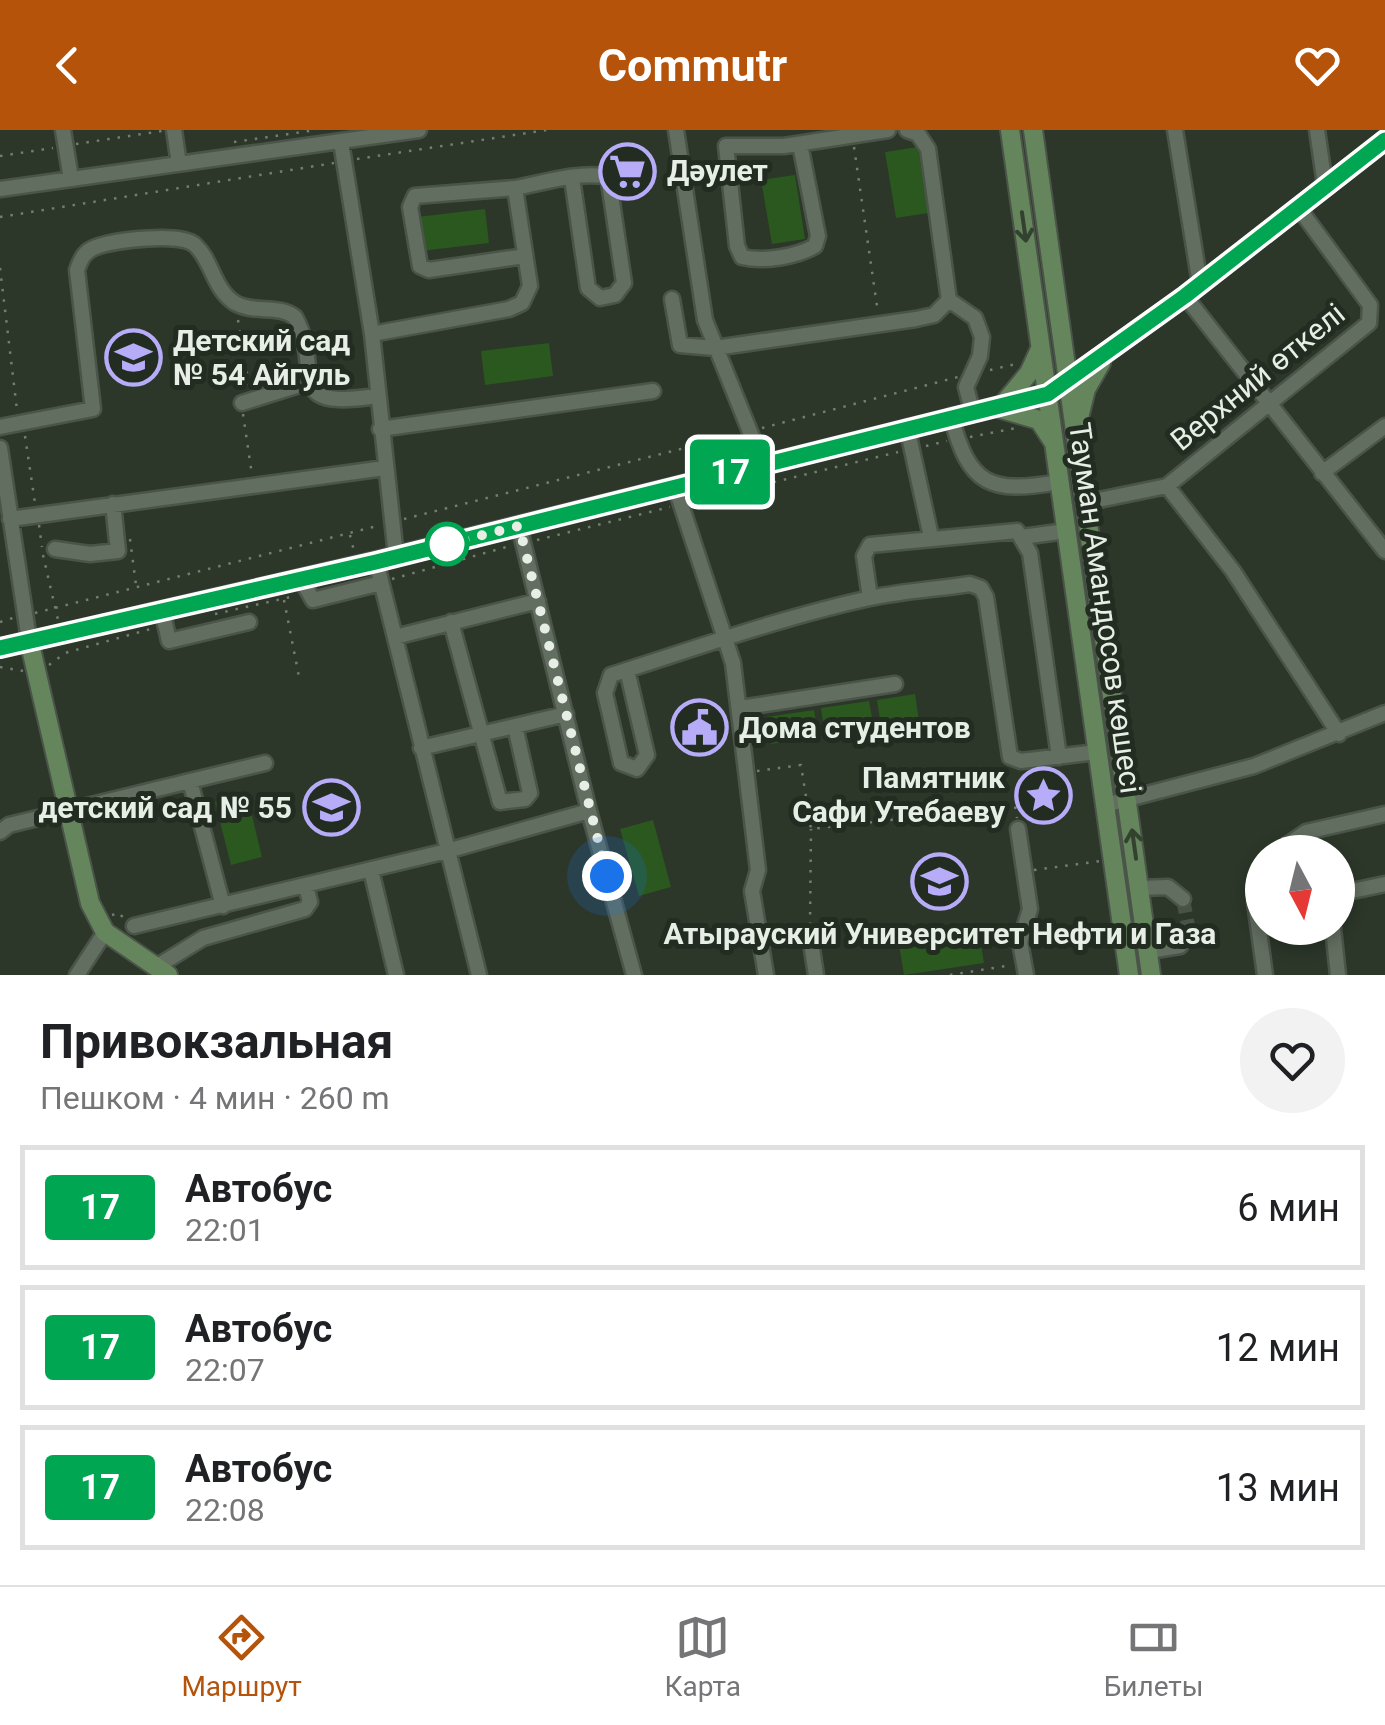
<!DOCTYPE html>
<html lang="ru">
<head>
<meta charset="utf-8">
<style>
	:root { --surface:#fff; --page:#f2f2f2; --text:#202124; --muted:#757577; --line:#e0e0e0; --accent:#b45309 }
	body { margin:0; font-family:Roboto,sans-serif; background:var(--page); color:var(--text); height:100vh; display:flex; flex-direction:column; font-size:38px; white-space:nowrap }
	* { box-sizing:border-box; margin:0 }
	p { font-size:32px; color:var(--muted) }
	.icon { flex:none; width:55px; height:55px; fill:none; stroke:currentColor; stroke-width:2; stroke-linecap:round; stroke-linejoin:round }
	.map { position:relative; height:845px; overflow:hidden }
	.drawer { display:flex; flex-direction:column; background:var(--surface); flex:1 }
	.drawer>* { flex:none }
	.badge { padding:0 20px; border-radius:8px; font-size:35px; line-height:65px }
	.needle { width:65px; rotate:173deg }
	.fabs { position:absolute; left:1245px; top:705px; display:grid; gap:20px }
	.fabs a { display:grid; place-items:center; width:110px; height:110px; border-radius:50%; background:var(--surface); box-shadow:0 5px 15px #0003; font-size:50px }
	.you { position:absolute; width:50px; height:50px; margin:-25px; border:8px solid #fff; border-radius:50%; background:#1a73e8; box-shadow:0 0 0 15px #1a73e833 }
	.map>.badge { position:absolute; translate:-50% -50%; box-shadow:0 0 0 5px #fff }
	.round { display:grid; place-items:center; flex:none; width:105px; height:105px; border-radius:52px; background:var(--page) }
	.overview { display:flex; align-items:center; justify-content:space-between; height:170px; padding:0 40px }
	h1 { font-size:48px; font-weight:700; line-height:75px }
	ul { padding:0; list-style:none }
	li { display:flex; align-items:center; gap:30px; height:125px; margin:0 20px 15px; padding:0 20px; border:5px solid var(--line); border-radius:0px }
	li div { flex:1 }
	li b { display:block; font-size:38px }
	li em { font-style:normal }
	li .badge { min-width:110px; font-weight:700; text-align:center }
	header { display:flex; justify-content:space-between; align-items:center; height:130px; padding:0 40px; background:var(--accent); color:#fff; font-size:45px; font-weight:700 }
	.menu { display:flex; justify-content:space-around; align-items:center; height:140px; border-top:2px solid var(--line); background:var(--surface); font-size:28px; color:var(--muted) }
	.menu a { display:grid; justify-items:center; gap:5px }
	.menu .on { color:var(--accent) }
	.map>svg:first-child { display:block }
	.green { fill:#2a581f }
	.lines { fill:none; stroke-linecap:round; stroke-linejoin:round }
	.minor-tunnel { stroke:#485245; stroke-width:14; stroke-dasharray:14 7; stroke-linecap:butt }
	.minor-casing { stroke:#4b5449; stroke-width:19 }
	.major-casing { stroke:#4b5449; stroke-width:22 }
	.path { stroke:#747d72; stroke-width:2.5; stroke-dasharray:2.5 8; stroke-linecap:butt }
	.minor { stroke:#626e5f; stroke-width:14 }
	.major { stroke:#65865d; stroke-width:18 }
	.oneway { stroke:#33422f }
	.line-casing { stroke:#fff; stroke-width:22 }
	.line { stroke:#00a651; stroke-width:15 }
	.walk { stroke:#e7eee6; stroke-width:10; stroke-dasharray:0 18 }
	.stop-dot { fill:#fff; stroke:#00a651; stroke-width:5 }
	.labels { text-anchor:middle; stroke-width:10; stroke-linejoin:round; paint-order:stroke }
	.poi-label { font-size:30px; font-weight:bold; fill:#e7eee6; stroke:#222c20; text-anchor:start }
	.street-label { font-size:30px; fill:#e7eee6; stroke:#222c20 }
</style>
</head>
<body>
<header><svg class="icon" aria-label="back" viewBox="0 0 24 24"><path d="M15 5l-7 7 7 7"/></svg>Commutr<svg class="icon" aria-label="heart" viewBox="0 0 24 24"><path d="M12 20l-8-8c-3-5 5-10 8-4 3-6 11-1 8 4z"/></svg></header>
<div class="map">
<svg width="1385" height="845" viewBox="0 0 1385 845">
	<rect width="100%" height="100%" fill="#2c3629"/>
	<path class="green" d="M918,17L928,83L896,88L885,22Z
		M795,45L805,109L772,114L761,50Z
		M485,79L489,113L421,121L417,87Z
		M549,213L553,246L485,255L481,221Z
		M915,564L919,591L881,597L877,570Z
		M869,571L874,598L825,606L821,578Z
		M814,580L819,607L771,614L766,587Z
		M247,665L262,727L231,735L215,672Z
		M653,690L671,757L639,766L620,699Z
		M979,802L984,833L904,845L899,815Z"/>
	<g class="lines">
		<path class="minor-tunnel" d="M1183,769L1189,801"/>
		<defs>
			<path id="minor" d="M63,0L71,49
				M174,0L179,34
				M676,0L705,190L763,334
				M907,0L918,4L928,19L949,170
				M1175,0L1200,154
				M1317,0L1325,55
				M341,12L372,204L396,426
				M800,14L818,106L815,116C796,127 763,132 742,127L737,116L726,16H784L888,0
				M515,58C543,53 576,42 604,46L609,52L624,153L615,165L600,168L588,158L572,48
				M0,59L419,0
				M1185,166L1385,421
				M672,169L680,215L715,218L916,189L934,185L949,170L975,188L982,207L980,226L966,257L972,280
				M372,204L509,179L522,173L530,156L515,58L415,66L410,77L420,136L429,140L525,126
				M242,273L309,252
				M951,286C969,356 990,364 1059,352
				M0,297L93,279L77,140C81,129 84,121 96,117C115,110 181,102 195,115C212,130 213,159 235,173C254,184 278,174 295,187C325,241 279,281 376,266
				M907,297L931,407
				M380,299L653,261
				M0,318L29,510
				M1322,343L1385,296
				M675,356L733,533L758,740L752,761L766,845
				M1167,356L1233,441L1339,604
				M1084,373L1167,356L1369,193L1370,175L1298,77
				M10,389L385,338
				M1022,407L1066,401
				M55,419L90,424L118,421L113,374
				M376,431L479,845
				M301,449L313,470L381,453
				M870,468L864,426L870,415L1017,401L1030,423L1059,627
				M162,480L169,511L249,492
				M451,492L500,672L525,669L530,663L515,596
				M395,507L538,471
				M627,540L647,625L637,639L621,633L605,563L611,545C696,518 783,487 870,468C903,461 937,459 970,454L981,458L986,467L1010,627L1021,631L1097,622
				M740,578L895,554
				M421,618L566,584
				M190,651L265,633
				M1105,675L1254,636L1385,583
				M589,681L634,845
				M1018,699L1030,779L1020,812L1026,845
				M0,702L9,695L190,651L223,776
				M1277,722L1306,702L1385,684
				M371,740L396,845
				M1262,741L1255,773L1265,845
				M1140,758L1168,757L1183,769
				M1338,764L1385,754
				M134,796L447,721L589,681L519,396
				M1333,798L1338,845
				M810,806L816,845
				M1149,821L1180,816L1189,801
				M156,837L203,808L305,779L310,772L306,756
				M77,845L105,802"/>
			<path id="major" d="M1010,0L1129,845
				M1033,0L1151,845
				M1005,272L1029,243L1040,219
				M1001,279L1039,290L1052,310
				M1078,292L1086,259L1101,233
				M29,510L90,773L105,802L168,845
				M0,518L376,431L1048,264L1185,166L1385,10"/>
		</defs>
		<use href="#minor" class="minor-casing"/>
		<use href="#major" class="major-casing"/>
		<path class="path" d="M234,12L316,0
			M76,14L162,1
			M854,17L878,183
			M0,26L53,18
			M357,29L547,0
			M0,87L334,33
			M0,138L17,280
			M238,190L249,256
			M990,240L1016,234
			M243,284L252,345
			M762,298L958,247
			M25,306L35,373
			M970,307L1016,298
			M926,316L947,311
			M692,372L898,322
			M404,389L740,304
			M39,395L42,417
			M350,405L354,421
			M130,409L136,455
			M537,410L670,377
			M43,425L58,490
			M392,449L510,416
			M284,470L300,552
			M35,483L381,395
			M215,484L295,466
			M0,492L13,488
			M49,535L65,523L154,498
			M0,537L23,541
			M757,641L801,635L811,699L1015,676L1017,688
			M1034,740L1101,731
			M112,785L120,783L124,790
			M810,795L811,699
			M950,845L1012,835"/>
		<use href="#minor" class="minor"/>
		<use href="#major" class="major"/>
	</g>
	<defs><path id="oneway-shaft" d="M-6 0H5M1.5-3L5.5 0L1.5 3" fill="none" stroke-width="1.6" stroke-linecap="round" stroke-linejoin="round" transform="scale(2.5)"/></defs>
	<g class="oneway">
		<use href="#oneway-shaft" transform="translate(1024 97) rotate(82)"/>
		<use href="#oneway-shaft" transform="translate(1134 714) rotate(-98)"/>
	</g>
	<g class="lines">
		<defs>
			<path id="line" d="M0,518L376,432L1048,264L1185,166L1385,10"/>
		</defs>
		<use href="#line" class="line-casing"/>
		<use href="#line" class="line"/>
		<path class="walk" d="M447,414L519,396L607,746"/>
	</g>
	<defs>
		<symbol id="supermarket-ring" viewBox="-11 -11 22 22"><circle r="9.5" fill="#222c20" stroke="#b6acf8" stroke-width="1.5"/><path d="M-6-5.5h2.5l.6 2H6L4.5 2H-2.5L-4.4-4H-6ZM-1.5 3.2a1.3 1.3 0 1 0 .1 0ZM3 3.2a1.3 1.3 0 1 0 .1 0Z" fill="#b6acf8"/></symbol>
		<symbol id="school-ring" viewBox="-11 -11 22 22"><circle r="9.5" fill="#222c20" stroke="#b6acf8" stroke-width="1.5"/><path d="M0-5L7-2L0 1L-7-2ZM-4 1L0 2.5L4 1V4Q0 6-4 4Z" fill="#b6acf8"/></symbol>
		<symbol id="civic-ring" viewBox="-11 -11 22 22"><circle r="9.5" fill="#222c20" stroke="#b6acf8" stroke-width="1.5"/><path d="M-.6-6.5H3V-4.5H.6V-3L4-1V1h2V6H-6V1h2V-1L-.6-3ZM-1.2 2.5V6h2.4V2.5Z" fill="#b6acf8"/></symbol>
		<symbol id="sight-ring" viewBox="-11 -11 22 22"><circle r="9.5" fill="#222c20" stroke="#b6acf8" stroke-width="1.5"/><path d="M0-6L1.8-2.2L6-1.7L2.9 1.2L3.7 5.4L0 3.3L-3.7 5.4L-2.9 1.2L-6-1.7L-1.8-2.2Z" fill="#b6acf8"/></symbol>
		<symbol id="university-ring" viewBox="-11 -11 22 22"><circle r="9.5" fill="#222c20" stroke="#b6acf8" stroke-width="1.5"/><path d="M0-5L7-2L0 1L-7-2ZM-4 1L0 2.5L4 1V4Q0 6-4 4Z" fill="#b6acf8"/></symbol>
	</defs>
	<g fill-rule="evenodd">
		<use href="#supermarket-ring" x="596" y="10" width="63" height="63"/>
		<use href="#school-ring" x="102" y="196" width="63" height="63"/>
		<use href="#civic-ring" x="668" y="566" width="63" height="63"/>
		<use href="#sight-ring" x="1012" y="634" width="63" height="63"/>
		<use href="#school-ring" x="300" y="646" width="63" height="63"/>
		<use href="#university-ring" x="908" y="720" width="63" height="63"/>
	</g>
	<circle class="stop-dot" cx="447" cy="414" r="20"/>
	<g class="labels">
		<g class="poi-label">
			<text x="667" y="51">Дәулет</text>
			<text x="173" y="221">Детский сад<tspan x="173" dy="34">№ 54 Айгуль</tspan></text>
			<text x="739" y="608">Дома студентов</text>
			<text x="1005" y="658" text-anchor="end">Памятник<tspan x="1005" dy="34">Сафи Утебаеву</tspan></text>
			<text x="292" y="688" text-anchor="end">детский сад № 55</text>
			<text x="940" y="814" text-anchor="middle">Атырауский Университет Нефти и Газа</text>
		</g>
		<g class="street-label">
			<text transform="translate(1258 247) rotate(-39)" y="10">Верхний өткелі</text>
			<text transform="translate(1105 478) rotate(82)" y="10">Тауман Амандосов көшесі</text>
		</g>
	</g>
</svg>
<div class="fabs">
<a><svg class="needle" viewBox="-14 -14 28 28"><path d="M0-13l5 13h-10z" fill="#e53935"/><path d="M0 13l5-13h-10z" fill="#757577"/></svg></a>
</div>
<div class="you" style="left:607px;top:746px"></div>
<b class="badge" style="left:730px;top:342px;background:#00a651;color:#fff">17</b>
</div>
<section class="drawer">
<div class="overview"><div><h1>Привокзальная</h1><p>Пешком · 4 мин · 260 m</p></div><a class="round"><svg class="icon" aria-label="heart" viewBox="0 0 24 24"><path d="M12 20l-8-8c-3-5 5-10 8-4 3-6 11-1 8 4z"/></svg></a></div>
<ul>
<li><span class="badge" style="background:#00a651;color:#fff">17</span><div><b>Автобус</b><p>22:01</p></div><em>6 мин</em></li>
<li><span class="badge" style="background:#00a651;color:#fff">17</span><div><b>Автобус</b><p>22:07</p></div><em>12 мин</em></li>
<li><span class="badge" style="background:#00a651;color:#fff">17</span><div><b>Автобус</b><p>22:08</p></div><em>13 мин</em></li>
</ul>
</section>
<nav class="menu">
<a class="on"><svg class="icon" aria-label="directions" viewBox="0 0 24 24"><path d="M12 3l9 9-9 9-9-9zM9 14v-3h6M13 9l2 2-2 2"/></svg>Маршрут</a>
<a><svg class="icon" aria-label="map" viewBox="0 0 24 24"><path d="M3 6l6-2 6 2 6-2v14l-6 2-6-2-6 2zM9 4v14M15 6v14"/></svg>Карта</a>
<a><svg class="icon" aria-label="tickets" viewBox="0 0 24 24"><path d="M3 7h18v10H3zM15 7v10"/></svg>Билеты</a>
</nav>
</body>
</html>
